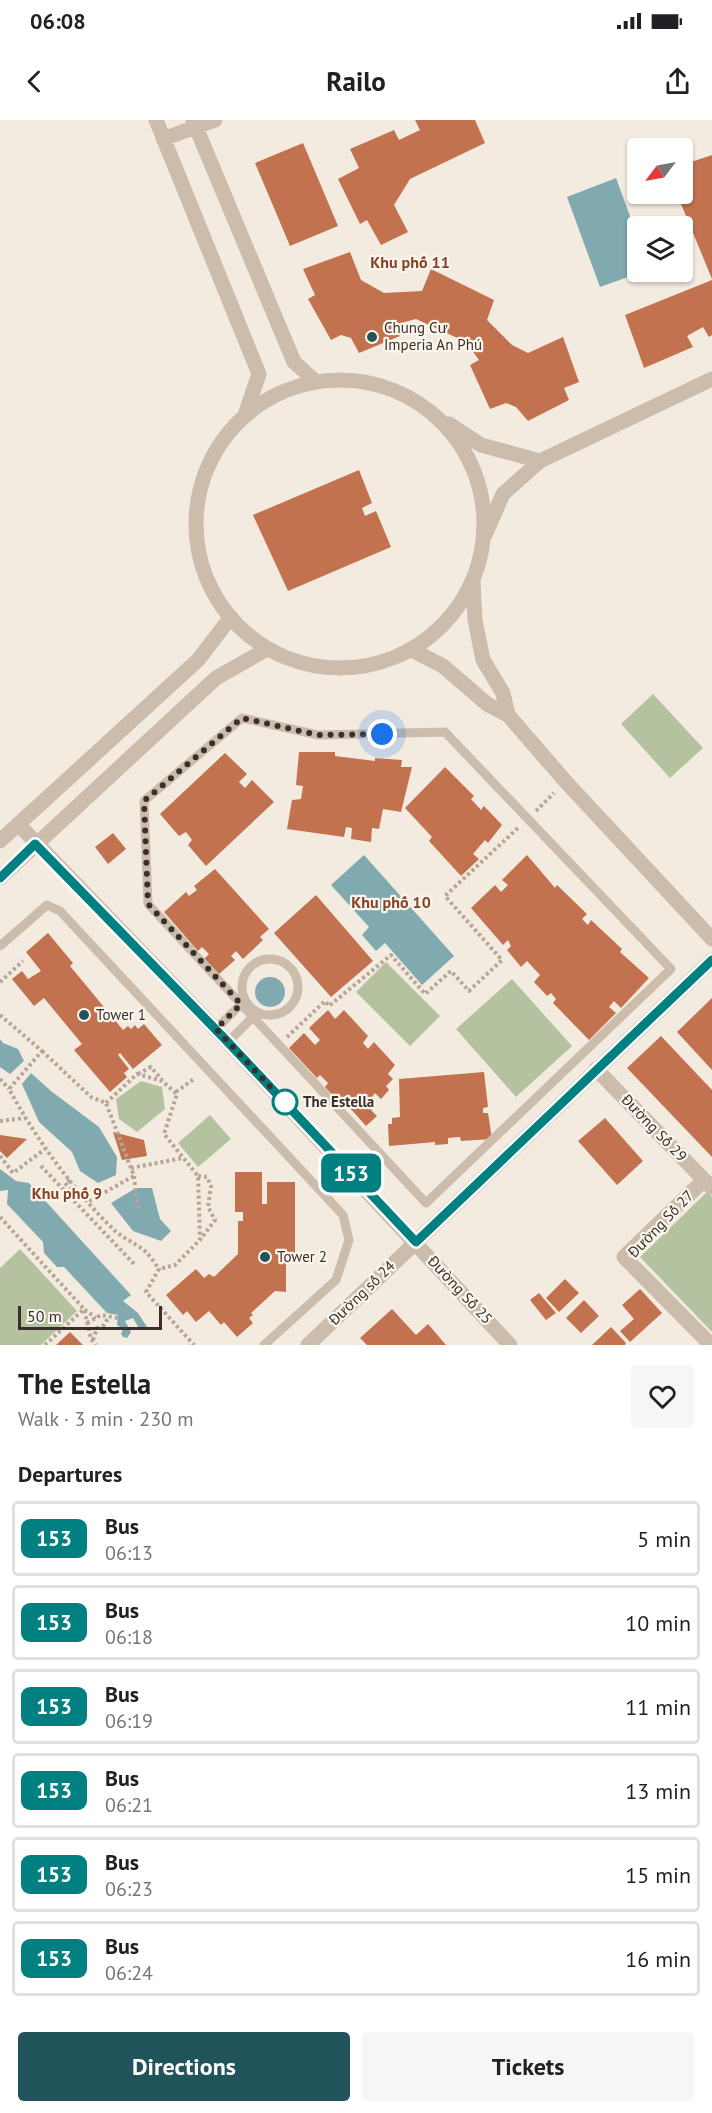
<!DOCTYPE html>
<html lang="en">
<head>
<meta charset="utf-8">
<style>
	:root { --surface:#fff; --page:#f6f6f6; --text:#202124; --muted:#757577; --line:#e0e0e0; --accent:#21535a }
	body { margin:0; font-family:"PT Sans",sans-serif; background:var(--page); color:var(--text); height:100vh; display:flex; flex-direction:column; font-size:22px; white-space:nowrap }
	* { box-sizing:border-box; margin:0 }
	p { font-size:20px; color:var(--muted) }
	.icon { flex:none; width:33px; height:33px; fill:none; stroke:currentColor; stroke-width:2; stroke-linecap:round; stroke-linejoin:round }
	.map { position:relative; height:1225px; overflow:hidden }
	.details { display:flex; flex-direction:column; background:var(--surface); flex:1 }
	.details>* { flex:none }
	.badge { padding:0 12px; border-radius:9px; font-size:21px; line-height:39px }
	.needle { width:39px; rotate:238deg }
	.tools { position:absolute; left:627px; top:18px; display:grid; gap:12px }
	.tools a { display:grid; place-items:center; width:66px; height:66px; border-radius:6px; background:var(--surface); box-shadow:0 2px 4px #0004; font-size:30px }
	.scale { position:absolute; left:18px; bottom:15px; width:144px; box-sizing:border-box; padding-left:6px; border:3px solid #39302b; border-top:0; font-size:16px; line-height:21px; white-space:nowrap; color:#39302b; -webkit-text-stroke:4px #faf5ed; paint-order:stroke }
	.you { position:absolute; width:30px; height:30px; margin:-15px; border:4px solid #fff; border-radius:50%; background:#1a73e8; box-shadow:0 0 0 9px #1a73e833 }
	.map>.badge { position:absolute; translate:-50% -50%; box-shadow:0 0 0 3px #fff }
	h2 { padding:0 18px; font-size:22px; line-height:54px }
	.round { display:grid; place-items:center; flex:none; width:63px; height:63px; border-radius:6px; background:var(--page) }
	.summary { display:flex; align-items:center; justify-content:space-between; height:102px; padding:0 18px }
	h1 { font-size:28px; font-weight:800; line-height:45px }
	.button { display:flex; gap:12px; margin-top:auto; padding:12px 18px }
	.button a { flex:1; height:69px; border-radius:6px; background:var(--accent); color:#fff; font-size:24px; font-weight:800; line-height:69px; text-align:center }
	.button a+a { background:var(--page); color:var(--text) }
	ul { padding:0; list-style:none }
	li { display:flex; align-items:center; gap:18px; height:75px; margin:0 12px 9px; padding:0 6px; border:3px solid var(--line); border-radius:6px }
	li div { flex:1 }
	li b { display:block; font-size:22px }
	li em { font-style:normal }
	li .badge { min-width:66px; font-weight:700; text-align:center }
	.status { display:flex; justify-content:space-between; align-items:center; height:42px; padding:0 30px; background:var(--surface); direction:ltr }
	.status svg { height:16px; fill:currentColor }
	header { display:flex; justify-content:space-between; align-items:center; height:78px; padding:0 18px; background:var(--surface); font-size:27px; font-weight:800 }
	.map>svg:first-child { display:block }
	.green { fill:#b5c2a0 }
	.water { fill:#80aaaf }
	.building { fill:#c2724f }
	.lines { fill:none; stroke-linecap:round; stroke-linejoin:round }
	.path { stroke:#b7a696; stroke-width:4; stroke-dasharray:3 3; stroke-linecap:butt }
	.service { stroke:#cbbcac; stroke-width:9 }
	.minor { stroke:#cbbcac; stroke-width:15 }
	.line-casing { stroke:#fff; stroke-width:14 }
	.line { stroke:#008080; stroke-width:9 }
	.walk { stroke:#39302b; stroke-width:6; stroke-dasharray:0 10.8 }
	.poi-dot { fill:#21535a; stroke:#faf5ed; stroke-width:2 }
	.stop-dot { fill:#fff; stroke:#008080; stroke-width:3 }
	.labels { text-anchor:middle; stroke-width:4.5; stroke-linejoin:round; paint-order:stroke }
	.poi-label { font-size:15px; fill:#39302b; stroke:#faf5ed; text-anchor:start }
	.stop-label { font-size:15px; font-weight:bold; fill:#39302b; stroke:#faf5ed; text-anchor:start }
	.street-label { font-size:15px; fill:#39302b; stroke:#faf5ed }
	.neighbourhood-label { font-size:16px; font-weight:bold; fill:#864326; stroke:#faf5ed }
</style>
</head>
<body>
<div class="status"><b>06:08</b><svg viewBox="0 0 49 12"><path d="M0 12V9h3v3zM5 12V6h3v6zM10 12V3h3v9zM15 12V0h3v12zM26 1h20v11H26zM47 4h2v5h-2z"/></svg></div>
<header><svg class="icon" aria-label="back" viewBox="0 0 24 24"><path d="M15 5l-7 7 7 7"/></svg>Railo<svg class="icon" aria-label="share" viewBox="0 0 24 24"><path d="M12 15V3M7 8l5-5 5 5M5 13v7h14v-7"/></svg></header>
<div class="map">
<svg width="712" height="1225" viewBox="0 0 712 1225">
	<rect width="100%" height="100%" fill="#f3ebe0"/>
	<path class="green" d="M653,574L703,628L670,658L621,604Z
		M386,842L440,896L410,926L356,872Z
		M512,859L572,926L516,977L456,909Z
		M141,961L162,967L165,989L137,1012L119,999L116,979Z
		M210,995L231,1019L198,1047L178,1023Z
		M707,1072L712,1077V1212L640,1137Z
		M20,1129L77,1191L41,1225H0V1148Z"/>
	<path class="water" d="M616,58L637,115L638,152H642L600,167L567,77Z
		M364,735L454,836L422,865L385,823L376,831L362,815L369,807L331,765Z
		M255 872a15 15 0 1 1 30 0a15 15 0 1 1-30 0Z
		M0,919L3,923L18,929L24,941L10,954L0,947Z
		M31,953L51,971L99,1007L117,1037L116,1055L98,1063L80,1051L72,1032L39,1002L22,964Z
		M0,1049L16,1061L29,1063L131,1175L123,1181L138,1193L147,1207L140,1210L133,1198L125,1201L131,1212L127,1218L123,1217L121,1214L123,1209L117,1205L118,1195L107,1193L64,1147H57L44,1133L43,1122L7,1084L8,1070L0,1071Z
		M136,1068H152L160,1099L171,1111L161,1121L133,1111L111,1083Z"/>
	<path class="building" d="M415,0H475L485,23L410,59L394,85L408,112L381,125L367,100L360,104L338,59L359,48L350,29L394,10L399,20L420,10Z
		M303,23L338,106L290,126L255,43Z
		M712,35V159L677,74H682V45Z
		M350,132L361,160L384,173L422,171L431,149L494,180L487,200L512,225L528,233L563,217L579,262L564,268L569,280L528,301L516,287L506,283L490,289L470,245L479,240L466,222L416,199L397,204L400,216L359,233L351,218L341,215L331,220L308,179L315,175L303,149Z
		M712,160V215L709,217L703,207L687,216L693,227L644,248L625,195Z
		M359,350L372,383L362,388L365,396L376,391L391,427L288,471L253,395Z
		M299,632H335V636L375,641V638L402,640L401,647H412L401,692L383,689L379,709L372,708L371,722L351,719L352,708L346,707L344,717L287,709L292,680L301,679L303,666L296,665Z
		M225,633L247,654L239,662L245,668L252,660L274,682L206,746L188,725L192,720L186,712L179,716L160,694Z
		M445,647L474,676L471,679L481,690L484,686L502,705L488,723L485,720L473,734L479,739L461,756L429,721L432,717L405,688Z
		M113,713L126,729L108,744L95,727Z
		M527,735L555,768L557,765L587,794L582,799L588,805L591,800L622,829L620,832L649,858L621,888L614,881L609,887L616,893L589,920L553,883L556,879L551,873L547,876L534,862L540,855L527,841L521,847L507,830L511,826L508,820L503,825L471,788L495,765L501,772L508,765L502,760Z
		M215,749L269,809L260,817L263,820L243,839L236,831L231,836L235,840L218,855L204,839L209,834L202,827L198,831L164,792L186,772L189,776L197,770L194,766Z
		M316,775L373,841L331,877L274,813Z
		M48,813L73,843L70,846L123,910L128,906L131,909L135,905L138,909L144,904L162,925L133,949L120,933L118,935L129,949L124,953L127,957L110,972L74,930L82,924L44,878L34,886L12,859L22,851L28,859L41,851L26,832Z
		M712,878V950L677,912Z
		M328,890L335,899L344,890L368,916L363,923L368,929L374,922L395,945L388,954L393,959L386,966L389,970L381,979L375,973L372,977L375,980L371,984L374,987L371,990L377,996L366,1006L341,978L338,981L325,967L328,963L320,955L317,958L289,928L304,913L315,925L320,920L309,908Z
		M661,916L712,970V1037L627,948Z
		M484,952L488,987L483,988V993H488L492,1019L461,1021L460,1017L448,1018V1024L435,1025V1022L389,1026L388,1004H392V998L400,997L399,959Z
		M605,998L643,1041L617,1065L578,1021Z
		M113,1012L144,1020L147,1036L122,1040Z
		M0,1015L27,1019L7,1038L0,1031Z
		M235,1052H262V1084H267V1062H295V1140H286V1172L275,1171L251,1193L253,1195L249,1198L253,1203L237,1217L224,1202L221,1205L209,1191L196,1202L187,1191L183,1195L166,1175L196,1149L204,1158L209,1154L214,1157L238,1134V1101H243V1092H235Z
		M565,1159L579,1173L559,1192L546,1178Z
		M640,1169L662,1193L630,1222L620,1211L634,1199L622,1185Z
		M539,1173L556,1193L546,1200L530,1180Z
		M584,1180L599,1196L581,1213L566,1198Z
		M392,1189L416,1215L428,1204L446,1225H367L360,1218Z
		M611,1207L626,1223L625,1225H592Z
		M70,1212L83,1225H56Z"/>
	<g class="lines">
		<path class="path" d="M536,691L554,673
			M0,862L23,841
			M0,895L42,931L9,969C37,1020 72,1069 114,1110C123,1118 135,1123 145,1131C150,1136 155,1143 159,1149L146,1172L194,1225
			M287,917L325,881L329,886L391,835L425,874L451,851L469,871L502,840L445,776L520,706
			M42,931L91,977L106,983L134,1056L89,1081
			M138,954L151,947L162,960
			M0,959L9,969
			M176,972L194,959
			M106,983L137,954L162,961L177,974L164,1014L198,1056L200,1120L175,1145L159,1149
			M0,1001L25,998
			M0,1036L13,1053L45,1029
			M41,1046L135,1145
			M131,1048L183,1038
			M134,1056L138,1089
			M198,1056L207,1057L211,1066L208,1087L215,1100L200,1120
			M70,1060L65,1063L78,1077L74,1081
			M0,1097L84,1189L91,1219L96,1225
			M87,1203L101,1195L118,1198
			M93,1220L97,1208L104,1205L108,1198
			M45,1225L84,1189L96,1198"/>
		<path class="service" d="M242,598L318,615L445,612L671,849L426,1083L148,784L144,681Z
			M0,826L47,785L60,791L343,1095L349,1120L336,1160L264,1225
			M242 867a28 28 0 1 1 56 0a28 28 0 1 1-56 0Z
			M216,909L241,884
			M228,922L253,897"/>
		<path class="minor" d="M156,0L259,254L246,292
			M193,0L294,242L314,260
			M163,19L215,0
			M196 404a144 144 0 1 1 288 0a144 144 0 1 1-288 0Z
			M449,304L481,325L540,341
			M485,415L503,374L540,341L712,259
			M473,462L475,500L483,540L503,573L508,595
			M412,530L443,546L487,584L508,595L566,662L712,819
			M18,704L223,917L510,1225
			M0,721L198,540L231,497
			M0,758L216,558L267,529
			M596,949L712,1068
			M704,1060L624,1137L711,1225
			M308,1225L712,840"/>
	</g>
	<g class="lines">
		<defs>
			<path id="line" d="M0,758L35,724L223,917L416,1122L712,840"/>
		</defs>
		<use href="#line" class="line-casing"/>
		<use href="#line" class="line"/>
		<path class="walk" d="M285,982L292,990L216,909L241,884L148,784L144,681L242,598L318,615L382,614"/>
	</g>
	<g class="poi-dot">
		<circle cx="372" cy="217" r="6"/>
		<circle cx="84" cy="895" r="6"/>
		<circle cx="265" cy="1137" r="6"/>
	</g>
	<circle class="stop-dot" cx="285" cy="982" r="12"/>
	<g class="labels">
		<g class="poi-label">
			<text x="384" y="213">Chung Cư<tspan x="384" dy="17">Imperia An Phú</tspan></text>
			<text x="96" y="900">Tower 1</text>
			<text x="277" y="1142">Tower 2</text>
		</g>
		<g class="stop-label">
			<text x="303" y="987">The Estella</text>
		</g>
		<g class="street-label">
			<text transform="translate(654 1008) rotate(46)" y="5">Đường Số 29</text>
			<text transform="translate(661 1104) rotate(-46)" y="5">Đường Số 27</text>
			<text transform="translate(460 1170) rotate(47)" y="5">Đường Số 25</text>
			<text transform="translate(362 1173) rotate(-44)" y="5">Đường số 24</text>
		</g>
		<g class="neighbourhood-label">
			<text x="410" y="148">Khu phố 11</text>
			<text x="391" y="788">Khu phố 10</text>
			<text x="67" y="1079">Khu phố 9</text>
		</g>
	</g>
</svg>
<div class="tools">
<a><svg class="needle" viewBox="-14 -14 28 28"><path d="M0-13l5 13h-10z" fill="#e53935"/><path d="M0 13l5-13h-10z" fill="#757577"/></svg></a>
<a><svg class="icon" aria-label="layers" viewBox="0 0 24 24"><path d="M12 4l9 5-9 5-9-5zM3 14l9 5 9-5"/></svg></a>
</div>
<div class="scale">50 m</div>
<div class="you" style="left:382px;top:614px"></div>
<b class="badge" style="left:351px;top:1053px;background:#008080;color:#fff">153</b>
</div>
<section class="details">
<div class="summary"><div><h1>The Estella</h1><p>Walk · 3 min · 230 m</p></div><a class="round"><svg class="icon" aria-label="heart" viewBox="0 0 24 24"><path d="M12 20l-8-8c-3-5 5-10 8-4 3-6 11-1 8 4z"/></svg></a></div>
<h2>Departures</h2>
<ul>
<li><span class="badge" style="background:#008080;color:#fff">153</span><div><b>Bus</b><p>06:13</p></div><em>5 min</em></li>
<li><span class="badge" style="background:#008080;color:#fff">153</span><div><b>Bus</b><p>06:18</p></div><em>10 min</em></li>
<li><span class="badge" style="background:#008080;color:#fff">153</span><div><b>Bus</b><p>06:19</p></div><em>11 min</em></li>
<li><span class="badge" style="background:#008080;color:#fff">153</span><div><b>Bus</b><p>06:21</p></div><em>13 min</em></li>
<li><span class="badge" style="background:#008080;color:#fff">153</span><div><b>Bus</b><p>06:23</p></div><em>15 min</em></li>
<li><span class="badge" style="background:#008080;color:#fff">153</span><div><b>Bus</b><p>06:24</p></div><em>16 min</em></li>
</ul>
<div class="button"><a>Directions</a><a>Tickets</a></div>
</section>
</body>
</html>
